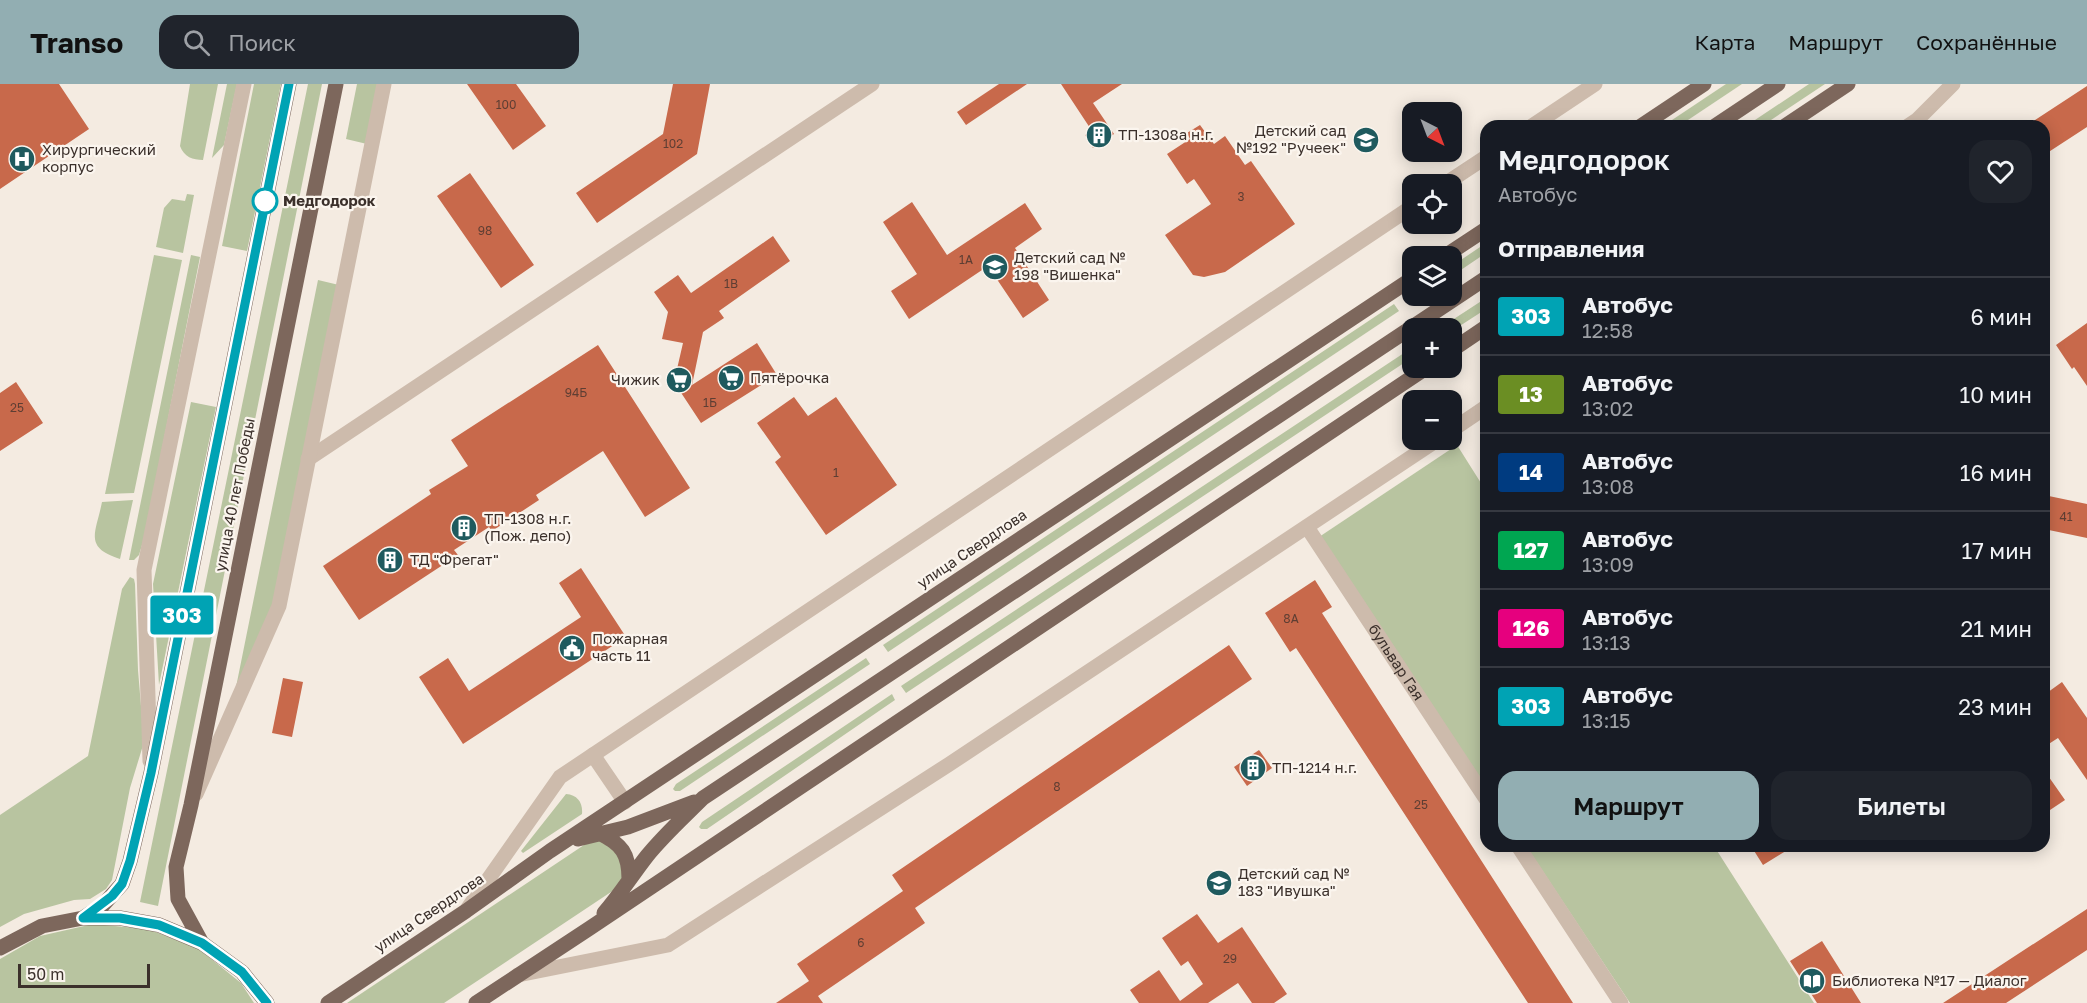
<!DOCTYPE html>
<html lang="ru">
<head>
<meta charset="utf-8">
<style>
	:root { --surface:#171b24; --page:#20242c; --text:#f1f3f6; --muted:#9ea1a6; --line:#363941; --accent:#92aeb2 }
	body { margin:0; font-family:"Golos Text",sans-serif; background:var(--page); color:var(--text); height:100vh; display:flex; flex-direction:column; font-size:22px; white-space:nowrap }
	* { box-sizing:border-box; margin:0 }
	p { font-size:20px; color:var(--muted) }
	.icon { flex:none; width:33px; height:33px; fill:none; stroke:currentColor; stroke-width:2; stroke-linecap:round; stroke-linejoin:round }
	.map { position:relative; flex:1; overflow:hidden }
	.sheet { position:absolute; left:1480px; top:36px; width:570px; height:732px; display:flex; flex-direction:column; background:var(--surface); border-radius:18px; box-shadow:0 3px 15px #0003 }
	.sheet>* { flex:none }
	.badge { padding:0 12px; border-radius:4px; font-size:21px; line-height:39px }
	.needle { width:39px; rotate:138deg }
	.controls { position:absolute; left:1402px; top:18px; display:grid; gap:12px }
	.controls a { display:grid; place-items:center; width:60px; height:60px; border-radius:12px; background:var(--surface); box-shadow:0 3px 15px #0003; font-size:30px }
	.scale { position:absolute; left:18px; bottom:15px; width:132px; box-sizing:border-box; padding-left:6px; border:3px solid #3b302b; border-top:0; font-size:16px; line-height:21px; white-space:nowrap; color:#3b302b; -webkit-text-stroke:4px #fbf5ee; paint-order:stroke }
	.map>.badge { position:absolute; translate:-50% -50%; box-shadow:0 0 0 3px #fff }
	h2 { padding:0 18px; font-size:22px; line-height:54px }
	.round { display:grid; place-items:center; flex:none; width:63px; height:63px; border-radius:18px; background:var(--page) }
	.headline { display:flex; align-items:center; justify-content:space-between; height:102px; padding:0 18px }
	h1 { font-size:28px; font-weight:600; line-height:45px }
	.button { display:flex; gap:12px; margin-top:auto; padding:12px 18px }
	.button a { flex:1; height:69px; border-radius:18px; background:var(--accent); color:#111; font-size:24px; font-weight:600; line-height:69px; text-align:center }
	.button a+a { background:var(--page); color:var(--text) }
	ul { padding:0; list-style:none }
	li { display:flex; align-items:center; gap:18px; height:78px; padding:0 18px; border-top:2px solid var(--line) }
	li div { flex:1 }
	li b { display:block; font-size:22px }
	li em { font-style:normal }
	li .badge { min-width:66px; font-weight:700; text-align:center }
	header { display:flex; align-items:center; gap:36px; box-sizing:border-box; height:84px; padding:0 30px; background:var(--accent); color:#111 }
	header strong { font-size:28px }
	nav { display:flex; gap:33px; margin-inline-start:auto; font-size:21px }
	.search { width:420px; height:54px; background:var(--page); display:flex; align-items:center; gap:15px; box-sizing:border-box; padding:0 21px; border-radius:18px; color:var(--muted); font-size:22px }
	.map>svg:first-child { display:block }
	.green { fill:#b8c4a0 }
	.building { fill:#c8694b }
	.lines { fill:none; stroke-linecap:round; stroke-linejoin:round }
	.minor { stroke:#cdbbac; stroke-width:15 }
	.major { stroke:#7d675c; stroke-width:15 }
	.line-casing { stroke:#fff; stroke-width:14 }
	.line { stroke:#00a3b4; stroke-width:9 }
	.stop-dot { fill:#fff; stroke:#00a3b4; stroke-width:3 }
	.labels { text-anchor:middle; stroke-width:4.5; stroke-linejoin:round; paint-order:stroke }
	.number-label { font-size:12px; fill:#5e3e33 }
	.poi-label { font-size:15px; fill:#3b302b; stroke:#fbf5ee; text-anchor:start }
	.stop-label { font-size:15px; font-weight:bold; fill:#3b302b; stroke:#fbf5ee; text-anchor:start }
	.street-label { font-size:15px; fill:#3b302b; stroke:#fbf5ee }
</style>
</head>
<body>
<header>
<strong>Transo</strong>
<div class="search"><svg class="icon" aria-label="search" viewBox="0 0 24 24"><circle cx="10" cy="10" r="6"/><path d="M15 15l6 6"/></svg>Поиск</div>
<nav><a>Карта</a><a>Маршрут</a><a>Сохранённые</a></nav>
</header>
<div class="map">
<svg width="2087" height="919" viewBox="0 0 2087 919">
	<rect width="100%" height="100%" fill="#f4ebe1"/>
	<path class="green" d="M190,0H218L203,76C193,76 184,73 180,62Z
		M227,0H237L224,61L212,74Z
		M254,0H281L247,167L222,162Z
		M308,0H322L158,822L140,818Z
		M357,0H379L367,60L346,55Z
		M1726,0H1742L1679,42H1663Z
		M1809,0H1825L1762,42H1746Z
		M187,110L194,111L183,169L156,163L164,124L172,115L185,117Z
		M1486,159V169L1452,192V182Z
		M154,171L182,176L134,409L105,410Z
		M191,171L200,173L145,451L139,471L134,476H129Z
		M318,196L339,201L278,510L234,613Z
		M1486,214V225L1452,247V244H1440Z
		M1394,220L1399,227L888,568L883,561Z
		M1413,263V273L906,609L901,602Z
		M191,318L216,323L159,601L153,500Z
		M1457,361L1486,407V704L1319,453Z
		M133,416L120,475C83,463 96,449 102,418Z
		M130,493L134,495L135,500L138,586L144,658L130,704L112,796L106,805L90,815L74,816L24,830L0,843V731L88,672L122,505Z
		M866,574L870,580L680,707H675L673,705L676,700Z
		M892,610L895,616L707,745H701L699,743L702,738Z
		M566,710C578,711 583,719 582,730L523,769L521,767Z
		M590,757H601L619,771L624,794L614,806L444,919H347Z
		M1526,762H1714L1814,919H1630Z
		M93,840L148,845L199,865L241,899L254,919H0V875L40,852Z"/>
	<path class="building" d="M0,0H59L89,45L0,105Z
		M467,0H516L546,42L513,66Z
		M673,0H710L697,70L597,139L576,109L663,50Z
		M999,0H1027L966,41L957,28Z
		M1061,0H1122L1093,19L1114,50L1093,64L1085,51L1092,47Z
		M2087,2V43L2044,71V42H2026Z
		M1200,41L1214,60L1225,52L1245,81L1251,77L1295,140L1225,188L1204,193L1193,191L1165,151L1211,120L1194,95L1187,100L1167,70L1190,55L1187,49Z
		M470,89L534,181L501,204L437,112Z
		M912,118L947,171L1025,119L1042,145L1015,164L1049,216L1023,234L988,182L909,235L891,207L917,190L883,138Z
		M773,152L790,177L719,227L724,234L703,248L692,301L757,259L777,291L701,339L674,298L683,259L662,255L668,228L654,208L678,191L691,209Z
		M2087,239V302L2074,283L2072,285L2056,261Z
		M598,261L690,404L645,433L603,367L536,411L539,416L492,447L489,443L454,466L458,471L359,536L323,482L431,410L429,406L468,382L451,356Z
		M16,298L43,339L0,367V309Z
		M794,313L808,332L836,313L897,401L826,451L775,378L781,373L757,339Z
		M2044,411L2087,420V454L2044,445Z
		M581,484L626,553L463,660L419,593L448,574L469,607L581,533L559,499Z
		M1315,496L1332,523L1322,529L1573,919H1528L1296,564L1290,568L1265,529Z
		M1229,561L1252,595L915,824L925,839L818,912L823,919H776L809,897L797,880L903,807L892,791Z
		M283,594L303,598L292,653L272,649Z
		M2062,598L2087,634V696L2058,654L2044,663V611Z
		M1259,666L1272,684L1247,702L1234,683Z
		M2044,686L2065,716L2044,730Z
		M1751,762H1794L1763,781Z
		M2087,825V866L2006,919H1943Z
		M1197,830L1218,859L1242,843L1287,910L1274,919H1252L1238,899L1208,919H1139L1130,906L1159,886L1180,917L1203,900L1188,877L1181,882L1162,854Z
		M1822,857L1861,919H1817L1790,877Z"/>
	<g class="lines">
		<g class="minor">
			<path d="M1532,42L1595,0"/>
			<path d="M1908,42L1917,36L1953,0"/>
			<path d="M1445,100L1486,73"/>
			<path d="M1452,346L1486,323"/>
			<path d="M308,375L872,0"/>
			<path id="s1" d="M1307,443L1486,715"/>
			<path d="M593,671L625,718"/>
			<path d="M150,677L144,486L244,0"/>
			<path d="M196,710L279,522L384,0"/>
			<path d="M1518,762L1621,919"/>
			<path d="M468,824L560,693L1413,122"/>
			<path d="M518,891L668,861L948,681L1437,356"/>
		</g>
		<path class="major" d="M1641,42L1704,0
			M1715,42L1778,0
			M1785,42L1848,0
			M1445,172L1486,145
			M1452,266L1486,243
			M599,749C622,760 629,770 629,795
			M578,755L628,743L694,718
			M604,829C620,811 632,791 647,772C664,751 684,733 703,714L1486,194
			M83,834L103,821L122,800L130,777L151,689L289,0
			M202,859L178,815L176,783L191,721L336,0
			M0,864L42,842L83,834H120L159,841L202,859L242,888L267,919
			M328,919L466,827L550,767L1413,194
			M476,919L590,844L1426,284"/>
	</g>
	<g class="lines">
		<defs>
			<path id="line" d="M267,919L242,888L202,859L159,841L120,834H83L112,812L122,800L130,777L151,689L289,0"/>
		</defs>
		<use href="#line" class="line-casing"/>
		<use href="#line" class="line"/>
	</g>
	<defs>
		<symbol id="building-disc" viewBox="-11 -11 22 22"><circle r="9.5" fill="#1f5a5e" stroke="#fbf5ee"/><path d="M-4-6H4V6H1V3H-1V6H-4ZM-2.5-4.3h1.7v1.8h-1.7ZM.8-4.3h1.7v1.8H.8ZM-2.5-1h1.7V.8h-1.7ZM.8-1h1.7V.8H.8Z" fill="#fff"/></symbol>
		<symbol id="school-disc" viewBox="-11 -11 22 22"><circle r="9.5" fill="#1f5a5e" stroke="#fbf5ee"/><path d="M0-5L7-2L0 1L-7-2ZM-4 1L0 2.5L4 1V4Q0 6-4 4Z" fill="#fff"/></symbol>
		<symbol id="hospital-disc" viewBox="-11 -11 22 22"><circle r="9.5" fill="#1f5a5e" stroke="#fbf5ee"/><path d="M-5-5h3v3.5h4V-5h3V5h-3V1.5h-4V5h-3Z" fill="#fff"/></symbol>
		<symbol id="supermarket-disc" viewBox="-11 -11 22 22"><circle r="9.5" fill="#1f5a5e" stroke="#fbf5ee"/><path d="M-6-5.5h2.5l.6 2H6L4.5 2H-2.5L-4.4-4H-6ZM-1.5 3.2a1.3 1.3 0 1 0 .1 0ZM3 3.2a1.3 1.3 0 1 0 .1 0Z" fill="#fff"/></symbol>
		<symbol id="civic-disc" viewBox="-11 -11 22 22"><circle r="9.5" fill="#1f5a5e" stroke="#fbf5ee"/><path d="M-.6-6.5H3V-4.5H.6V-3L4-1V1h2V6H-6V1h2V-1L-.6-3ZM-1.2 2.5V6h2.4V2.5Z" fill="#fff"/></symbol>
		<symbol id="library-disc" viewBox="-11 -11 22 22"><circle r="9.5" fill="#1f5a5e" stroke="#fbf5ee"/><path d="M-6-4Q-3-5.5-.7-3.5V5Q-3 3-6 4ZM6-4Q3-5.5 .7-3.5V5Q3 3 6 4Z" fill="#fff"/></symbol>
	</defs>
	<g fill-rule="evenodd">
		<use href="#building-disc" x="1084" y="36" width="30" height="30"/>
		<use href="#school-disc" x="1351" y="41" width="30" height="30"/>
		<use href="#hospital-disc" x="7" y="60" width="30" height="30"/>
		<use href="#school-disc" x="980" y="168" width="30" height="30"/>
		<use href="#supermarket-disc" x="716" y="279" width="30" height="30"/>
		<use href="#supermarket-disc" x="664" y="281" width="30" height="30"/>
		<use href="#building-disc" x="449" y="429" width="30" height="30"/>
		<use href="#building-disc" x="375" y="461" width="30" height="30"/>
		<use href="#civic-disc" x="557" y="549" width="30" height="30"/>
		<use href="#building-disc" x="1238" y="669" width="30" height="30"/>
		<use href="#school-disc" x="1204" y="784" width="30" height="30"/>
		<use href="#library-disc" x="1797" y="882" width="30" height="30"/>
	</g>
	<circle class="stop-dot" cx="265" cy="117" r="12"/>
	<g class="labels">
		<g class="number-label">
			<text x="506" y="25">100</text>
			<text x="673" y="64">102</text>
			<text x="1241" y="117">3</text>
			<text x="485" y="151">98</text>
			<text x="966" y="180">1А</text>
			<text x="731" y="204">1В</text>
			<text x="576" y="313">94Б</text>
			<text x="710" y="323">1Б</text>
			<text x="17" y="328">25</text>
			<text x="836" y="393">1</text>
			<text x="2066" y="437">41</text>
			<text x="1291" y="539">8А</text>
			<text x="1057" y="707">8</text>
			<text x="1421" y="725">25</text>
			<text x="861" y="863">6</text>
			<text x="1230" y="879">29</text>
		</g>
		<g class="poi-label">
			<text x="1346" y="52" text-anchor="end">Детский сад<tspan x="1346" dy="17">№192 "Ручеек"</tspan></text>
			<text x="1118" y="56">ТП-1308а н.г.</text>
			<text x="42" y="71">Хирургический<tspan x="42" dy="17">корпус</tspan></text>
			<text x="1014" y="179">Детский сад №<tspan x="1014" dy="17">198 "Вишенка"</tspan></text>
			<text x="750" y="299">Пятёрочка</text>
			<text x="660" y="301" text-anchor="end">Чижик</text>
			<text x="484" y="440">ТП-1308 н.г.<tspan x="484" dy="17">(Пож. депо)</tspan></text>
			<text x="410" y="481">ТД "Фрегат"</text>
			<text x="592" y="560">Пожарная<tspan x="592" dy="17">часть 11</tspan></text>
			<text x="1272" y="689">ТП-1214 н.г.</text>
			<text x="1238" y="795">Детский сад №<tspan x="1238" dy="17">183 "Ивушка"</tspan></text>
			<text x="1832" y="902">Библиотека №17 — Диалог</text>
		</g>
		<g class="stop-label">
			<text x="283" y="122">Медгодорок</text>
		</g>
		<g class="street-label">
			<text transform="translate(235 411) rotate(-79)" y="5">улица 40 лет Победы</text>
			<text transform="translate(972 465) rotate(-34)" y="5">улица Свердлова</text>
			<text dy="5" stroke="none"><textPath href="#s1" startOffset="162">бульвар Гая</textPath></text>
			<text transform="translate(429 829) rotate(-34)" y="5">улица Свердлова</text>
		</g>
	</g>
</svg>
<div class="controls">
<a><svg class="needle" viewBox="-14 -14 28 28"><path d="M0-13l5 13h-10z" fill="#e53935"/><path d="M0 13l5-13h-10z" fill="#9ea1a6"/></svg></a>
<a><svg class="icon" aria-label="locate" viewBox="0 0 24 24"><circle cx="12" cy="12" r="6"/><path d="M12 2v4M12 18v4M2 12h4M18 12h4"/></svg></a>
<a><svg class="icon" aria-label="layers" viewBox="0 0 24 24"><path d="M12 4l9 5-9 5-9-5zM3 14l9 5 9-5"/></svg></a>
<a>+</a>
<a>−</a>
</div>
<div class="scale">50 m</div>
<b class="badge" style="left:182px;top:531px;background:#00a3b4;color:#fff">303</b>
<section class="sheet">
<div class="headline"><div><h1>Медгодорок</h1><p>Автобус</p></div><a class="round"><svg class="icon" aria-label="heart" viewBox="0 0 24 24"><path d="M12 20l-8-8c-3-5 5-10 8-4 3-6 11-1 8 4z"/></svg></a></div>
<h2>Отправления</h2>
<ul>
<li><span class="badge" style="background:#00a3b4;color:#fff">303</span><div><b>Автобус</b><p>12:58</p></div><em>6 мин</em></li>
<li><span class="badge" style="background:#6b8e23;color:#fff">13</span><div><b>Автобус</b><p>13:02</p></div><em>10 мин</em></li>
<li><span class="badge" style="background:#003b80;color:#fff">14</span><div><b>Автобус</b><p>13:08</p></div><em>16 мин</em></li>
<li><span class="badge" style="background:#00a651;color:#fff">127</span><div><b>Автобус</b><p>13:09</p></div><em>17 мин</em></li>
<li><span class="badge" style="background:#e6007e;color:#fff">126</span><div><b>Автобус</b><p>13:13</p></div><em>21 мин</em></li>
<li><span class="badge" style="background:#00a3b4;color:#fff">303</span><div><b>Автобус</b><p>13:15</p></div><em>23 мин</em></li>
</ul>
<div class="button"><a>Маршрут</a><a>Билеты</a></div>
</section>
</div>
</body>
</html>
